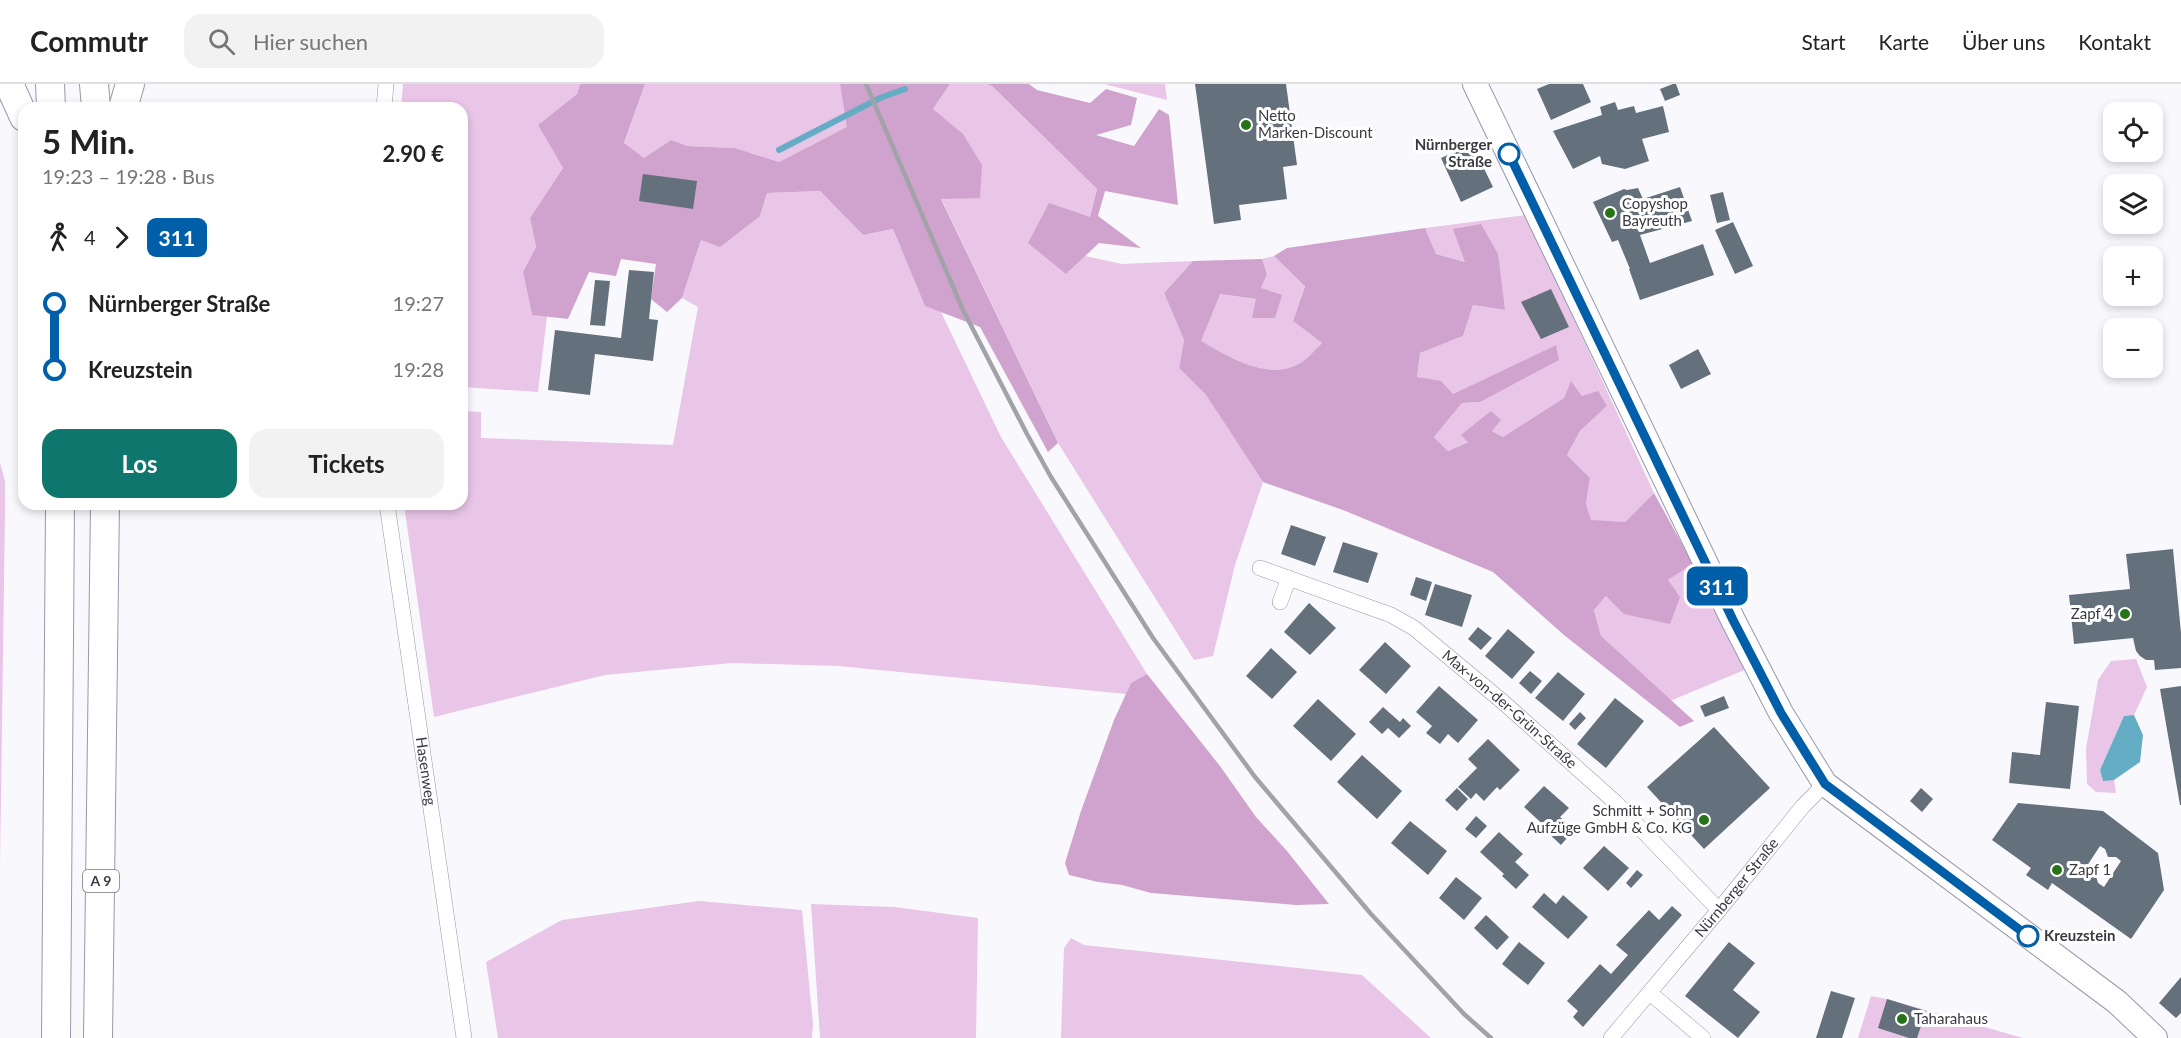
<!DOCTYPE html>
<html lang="de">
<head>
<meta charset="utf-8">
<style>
	:root { --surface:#fff; --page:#f2f2f2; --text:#222; --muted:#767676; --line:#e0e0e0; --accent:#0f766e }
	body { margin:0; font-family:Lato,sans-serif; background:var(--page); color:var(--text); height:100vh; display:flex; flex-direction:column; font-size:22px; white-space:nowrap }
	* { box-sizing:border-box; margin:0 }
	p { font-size:20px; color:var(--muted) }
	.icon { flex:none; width:33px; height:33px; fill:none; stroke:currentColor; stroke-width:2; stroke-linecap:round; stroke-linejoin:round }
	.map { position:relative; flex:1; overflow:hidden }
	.panel { position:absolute; left:18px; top:18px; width:450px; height:408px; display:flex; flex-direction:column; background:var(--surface); border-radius:18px; box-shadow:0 3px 9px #0003 }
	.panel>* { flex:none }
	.badge { padding:0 12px; border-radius:9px; font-size:21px; line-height:39px }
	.fabs { position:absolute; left:2103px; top:18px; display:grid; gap:12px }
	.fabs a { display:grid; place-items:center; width:60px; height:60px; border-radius:12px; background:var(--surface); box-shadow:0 3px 9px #0003; font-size:30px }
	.map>.badge { position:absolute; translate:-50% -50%; box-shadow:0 0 0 3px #fff }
	.legs { display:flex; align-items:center; gap:9px; height:66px; padding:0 24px; font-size:20px }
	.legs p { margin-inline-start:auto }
	.headline { display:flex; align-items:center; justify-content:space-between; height:102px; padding:0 24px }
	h1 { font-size:33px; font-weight:700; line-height:45px }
	.primary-button { display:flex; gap:12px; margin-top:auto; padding:12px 24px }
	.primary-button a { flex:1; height:69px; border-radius:18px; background:var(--accent); color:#fff; font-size:24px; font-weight:700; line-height:69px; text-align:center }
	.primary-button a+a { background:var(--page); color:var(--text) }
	ul { padding:0 24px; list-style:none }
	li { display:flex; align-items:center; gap:21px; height:66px; font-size:22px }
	li i { display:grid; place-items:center; width:9px; height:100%; margin:0 8px; background:currentColor }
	li i::after { content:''; width:15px; height:15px; margin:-8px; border:4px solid; border-radius:50%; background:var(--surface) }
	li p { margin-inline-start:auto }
	li:first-child i { background:linear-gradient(#0000 50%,currentColor 0) }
	li:last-child i { background:linear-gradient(currentColor 50%,#0000 0) }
	header { display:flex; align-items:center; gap:36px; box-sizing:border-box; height:84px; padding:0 30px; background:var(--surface); border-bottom:2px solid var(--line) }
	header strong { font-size:28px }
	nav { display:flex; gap:33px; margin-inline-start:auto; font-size:21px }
	.search { width:420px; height:54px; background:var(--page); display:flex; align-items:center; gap:15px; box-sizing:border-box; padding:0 21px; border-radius:18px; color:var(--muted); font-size:22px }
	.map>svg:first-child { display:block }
	.green { fill:#e9c5e8 }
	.forest { fill:#d0a2ce }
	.water { fill:#65adc4 }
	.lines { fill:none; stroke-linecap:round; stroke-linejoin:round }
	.stream { stroke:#65adc4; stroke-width:6 }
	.building { fill:#64707b; fill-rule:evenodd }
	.street-casing { stroke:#9599a8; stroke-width:16 }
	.primary-casing { stroke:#9599a8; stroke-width:26 }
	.highway-casing { stroke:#9599a8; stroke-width:30 }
	.street { stroke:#fff; stroke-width:15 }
	.primary { stroke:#fff; stroke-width:24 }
	.highway { stroke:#fff; stroke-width:28 }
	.rail { stroke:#a2a3a8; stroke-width:4.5 }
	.line-1-casing { stroke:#fff; stroke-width:14 }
	.line-1 { stroke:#005fa8; stroke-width:9 }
	.poi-dot { fill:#277318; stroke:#fff; stroke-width:2 }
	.stop-1-dot { fill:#fff; stroke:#005fa8; stroke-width:3 }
	.labels { text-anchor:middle; stroke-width:6; stroke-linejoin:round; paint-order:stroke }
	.shield { fill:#fff; stroke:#74757a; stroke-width:1.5 }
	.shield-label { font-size:14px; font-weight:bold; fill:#393a41 }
	.poi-label { font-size:15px; fill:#393a41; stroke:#fff; text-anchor:start }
	.stop-label { font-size:15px; font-weight:bold; fill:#393a41; stroke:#fff; text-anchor:end }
	.street-label { font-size:15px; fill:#393a41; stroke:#fff }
</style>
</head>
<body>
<header>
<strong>Commutr</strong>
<div class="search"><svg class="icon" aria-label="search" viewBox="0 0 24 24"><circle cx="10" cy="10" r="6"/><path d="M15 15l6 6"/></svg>Hier suchen</div>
<nav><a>Start</a><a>Karte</a><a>Über uns</a><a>Kontakt</a></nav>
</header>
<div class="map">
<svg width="2181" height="954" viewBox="0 0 2181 954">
	<rect width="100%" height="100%" fill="#f9f9fd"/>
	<path class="green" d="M403,0H580L577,10L538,41L563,84L530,134L536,163L523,188L532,231L547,232L538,308L462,303V24H401Z
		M645,0H840L848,43L779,78L735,64L688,62L671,56L644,74L624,60Z
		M950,0H987L993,3L1097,105L1090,133L1066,190L1085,172L1122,180L1193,177L1164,209L1184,256L1179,284L1206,311L1263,398L1235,481L1213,572L1194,576L1058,359L941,114L933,25Z
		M1104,0H1165L1167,16Z
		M820,107L863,151L893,145L925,221L941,228L1001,353L1147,590L1131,599L1126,610L838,582L732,579L605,591L434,633L404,420H462V327L481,328V354L673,361L698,223L682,214L701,156L760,132L767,109Z
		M1526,131L1654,409L1625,438L1591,437L1586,420L1590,394L1567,371L1580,347L1607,322L1582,312L1571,298L1564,314L1503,353L1492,347L1461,351L1469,357L1448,367L1434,353L1462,319L1480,318L1556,261L1453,310L1417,293L1420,269L1463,252L1473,221L1505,226L1465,178L1436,170L1425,144Z
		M1274,172L1305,201L1293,237L1322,259C1317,264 1312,271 1306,276C1273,300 1230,274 1200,257L1219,210L1256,215L1267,190L1262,175Z
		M0,379L5,397V428L0,782Z
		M1693,480L1749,584L1670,617L1601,552L1594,526L1606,512L1668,496Z
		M2136,575L2147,603L2134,631L2124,632L2100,686L2103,696H2114L2116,709L2096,708L2087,700L2086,665L2098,596L2111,577Z
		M699,817L802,826L813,940L812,954H498L486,878L562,836Z
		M811,820L894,823L978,834L976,954H820Z
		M1071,854L1084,861L1362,891L1431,954H1061L1064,864Z
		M1871,912L1887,915L2023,954H1858Z"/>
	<path class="forest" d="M580,0H645L624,59L644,74L671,56L688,62L735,64L779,78L847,43L840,0H950L933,25L963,50L982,81L980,114L941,115L1058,359L1048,368L980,243L925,222L893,145L863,151L820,107L767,109L760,132L720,163L701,156L682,214L667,228L651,215L656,180L621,175L616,192L589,188L568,235L532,231L523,188L536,163L530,134L563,84L538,41L577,10Z
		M987,0H1029L1037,6L1090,19L1106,5L1137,14L1131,41L1096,51L1134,62L1159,25L1169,31L1178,121L1105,107L1098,132L1141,164L1099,159L1066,190L1028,159L1049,119L1090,133L1097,105L993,3Z
		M1481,140L1498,170L1505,226L1473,221L1463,252L1420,269L1417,293L1441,297L1453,310L1556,261L1559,276L1480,318L1462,319L1434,353L1448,367L1468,358L1461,351L1491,327L1501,336L1492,347L1503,353L1564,314L1571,297L1582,312L1598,307L1607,322L1580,347L1567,371L1590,394L1586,420L1591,436L1625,438L1654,409L1693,480L1668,496L1680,513L1670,540L1624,530L1606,512L1594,526L1601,552L1694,637L1680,643L1564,551L1493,488L1343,426L1263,398L1206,311L1179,284L1184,256L1164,209L1193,177L1262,175L1267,190L1261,204L1282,211L1275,234H1252L1256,215L1220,210L1201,257C1230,274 1273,300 1305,276C1311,271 1317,264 1322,259L1293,237L1305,202L1274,172L1287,164L1425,144L1436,170L1465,178L1453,145Z
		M1147,590L1220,682L1256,733L1287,767L1329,820L1296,821L1151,809L1122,801L1098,798L1069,791L1065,779L1081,727L1114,636L1131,599Z"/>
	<path class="water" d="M2134,631L2143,651L2140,678L2114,696L2103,697L2100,686L2124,632Z"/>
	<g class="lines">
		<path class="stream" d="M779,66L880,14L905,5"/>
	</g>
	<path class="building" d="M1195,0H1286L1297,81L1283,83L1287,115L1239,121L1241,136L1214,140Z
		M1549,0H1583L1591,18L1551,36L1537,5Z
		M1673,0H1676L1680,11L1665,17L1660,5Z
		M1615,18L1618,26L1634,22L1636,29L1663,22L1669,48L1642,55L1649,77L1625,85L1602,80L1600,72L1573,85L1553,47L1602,31L1600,23Z
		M1472,60L1493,103L1461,118L1441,74Z
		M643,90L697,97L693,125L639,117Z
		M1680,103L1692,137L1640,151L1650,179L1703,160L1714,191L1640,216L1629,185H1630L1618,156L1612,158L1593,118L1624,105L1627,106L1638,104L1643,115Z
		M1723,108L1730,136L1717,139L1710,111Z
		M1733,138L1753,182L1735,190L1715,146Z
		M629,186L654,188L649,235L658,236L653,277L595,270L590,311L548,306L555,246L621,254Z
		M595,196L610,197L605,242L590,241Z
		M1551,205L1569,243L1541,255L1521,218Z
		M1698,265L1711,290L1681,305L1669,281Z
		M1291,441L1326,453L1315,482L1281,470Z
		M1343,458L1378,469L1368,499L1333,488Z
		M2173,465L2181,549V584L2155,586L2154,576H2146L2140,572L2136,567L2133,554L2074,560L2069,511L2130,505L2126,470Z
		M1416,493L1432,498L1426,517L1410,511Z
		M1435,500L1472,511L1462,543L1425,531Z
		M1309,519L1336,544L1310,571L1284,548Z
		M1478,543L1492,554L1481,566L1468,555Z
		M1508,545L1535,568L1512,595L1485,572Z
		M1385,558L1411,582L1386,610L1359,586Z
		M1271,564L1297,588L1272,615L1246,592Z
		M1530,587L1542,597L1531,610L1519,599Z
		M1558,588L1585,610L1563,637L1535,614Z
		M1439,602L1478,636L1458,659L1448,650L1440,660L1426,649L1432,642L1416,628Z
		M2181,602V721H2180L2160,605Z
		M1724,612L1729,624L1705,633L1700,622Z
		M1615,614L1644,637L1606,684L1577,660Z
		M1318,615L1356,650L1331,677L1293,642Z
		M2046,618L2079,622L2070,705L2009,699L2012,668L2040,671Z
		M1383,623L1400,638L1403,634L1411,642L1399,654L1388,644L1382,650L1369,638Z
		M1580,628L1586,634L1575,646L1569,640Z
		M1714,643L1770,704L1704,765L1647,703Z
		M1488,655L1520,686L1500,706L1497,703L1484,717L1476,709L1471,715L1458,703L1477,684L1468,675Z
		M1362,671L1402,707L1377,735L1337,698Z
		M1544,702L1569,724L1560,733L1574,746L1561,761L1547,748L1549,746L1524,723Z
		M1457,704L1468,715L1457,727L1445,716Z
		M1921,704L1933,715L1922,728L1910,717Z
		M2018,719L2103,727L2158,769L2164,806L2131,855L2052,799L2048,806L2026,791L2031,784L1992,756ZM2100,762L2105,765L2108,773H2116L2121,777L2104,803L2098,799L2096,792L2088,791L2083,788Z
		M1476,732L1487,742L1476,754L1465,745Z
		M1410,737L1447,767L1428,791L1391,759Z
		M1499,748L1523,770L1515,778L1529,791L1516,805L1502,792L1504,790L1480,768Z
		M1604,762L1629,784L1608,807L1583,784Z
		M1637,786L1643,791L1631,804L1626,799Z
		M1456,793L1482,814L1464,836L1439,814Z
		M1544,809L1556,820L1563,811L1588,833L1568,855L1532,823Z
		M1672,822L1682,831L1583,943L1573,933L1578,927L1567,917L1600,880L1611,890L1628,871L1616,861L1649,826L1659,836Z
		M1486,831L1509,853L1497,866L1474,844Z
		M1519,858L1545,879L1528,901L1502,880Z
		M1729,858L1755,879L1733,906L1760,928L1738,954L1685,912Z
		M2181,893V929L2176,934L2159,919Z
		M1831,907L1855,914L1842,954H1816Z
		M1887,915L1926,927L1917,954H1909L1878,944Z"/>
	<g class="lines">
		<defs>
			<g id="street">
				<path d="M384,24L386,0"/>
				<path id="s1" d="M387,420L464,954"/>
				<path id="s2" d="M1260,484L1391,531L1414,544L1503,618L1615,718L1719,826"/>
				<path d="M1280,518L1289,494"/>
				<path d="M1650,909L1703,954"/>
				<path id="s3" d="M1611,954L1719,826L1803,722L1825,700"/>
			</g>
			<path id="primary" d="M1475,0L1733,536L1781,629L1825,700L2117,918L2155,954"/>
			<path id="highway" d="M9,0L24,33
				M50,0L51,24
				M94,0L96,24
				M123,24L130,0
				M56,954L60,420
				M98,954L105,420"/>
		</defs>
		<use href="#street" class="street-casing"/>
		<use href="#primary" class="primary-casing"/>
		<use href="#highway" class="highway-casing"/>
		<use href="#street" class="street"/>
		<use href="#primary" class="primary"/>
		<use href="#highway" class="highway"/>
		<path class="rail" d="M866,0L963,226L1027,350L1051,393L1153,554L1255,693L1371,830L1464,930L1491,954"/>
	</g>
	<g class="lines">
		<defs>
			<path id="line-1" d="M1509,70L1733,536L1781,629L1825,700L2028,852"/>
		</defs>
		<use href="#line-1" class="line-1-casing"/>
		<use href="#line-1" class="line-1"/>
	</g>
	<g class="poi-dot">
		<circle cx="1246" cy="41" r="6"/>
		<circle cx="1610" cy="129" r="6"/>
		<circle cx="2125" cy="530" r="6"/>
		<circle cx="1704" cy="736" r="6"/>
		<circle cx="2057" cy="786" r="6"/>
		<circle cx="1902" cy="935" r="6"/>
	</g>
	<g class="stop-1-dot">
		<circle cx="1509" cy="70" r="10"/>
		<circle cx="2028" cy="852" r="10"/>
	</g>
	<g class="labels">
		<rect class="shield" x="83" y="786" width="36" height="22" rx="4.5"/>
		<g class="shield-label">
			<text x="101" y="802">A 9</text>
		</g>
		<g class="poi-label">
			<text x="1258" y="37">Netto<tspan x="1258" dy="17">Marken-Discount</tspan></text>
			<text x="1622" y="125">Copyshop<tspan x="1622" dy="17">Bayreuth</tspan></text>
			<text x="2113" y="535" text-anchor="end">Zapf 4</text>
			<text x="1692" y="732" text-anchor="end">Schmitt + Sohn<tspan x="1692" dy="17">Aufzüge GmbH &amp; Co. KG</tspan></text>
			<text x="2069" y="791">Zapf 1</text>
			<text x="1914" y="940">Taharahaus</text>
		</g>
		<g class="stop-label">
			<text x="1492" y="66">Nürnberger<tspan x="1492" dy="17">Straße</tspan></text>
			<text x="2044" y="857" text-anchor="start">Kreuzstein</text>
		</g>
		<g class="street-label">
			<text dy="5" stroke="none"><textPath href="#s2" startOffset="291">Max-von-der-Grün-Straße</textPath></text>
			<text dy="5" stroke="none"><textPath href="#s1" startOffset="270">Hasenweg</textPath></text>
			<text dy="5" stroke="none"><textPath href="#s3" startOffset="196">Nürnberger Straße</textPath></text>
		</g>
	</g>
</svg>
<div class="fabs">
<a><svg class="icon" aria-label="locate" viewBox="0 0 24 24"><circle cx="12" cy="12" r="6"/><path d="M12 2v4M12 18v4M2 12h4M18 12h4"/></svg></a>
<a><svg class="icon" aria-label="layers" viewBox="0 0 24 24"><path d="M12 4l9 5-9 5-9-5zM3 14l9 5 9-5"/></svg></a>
<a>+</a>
<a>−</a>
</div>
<b class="badge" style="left:1717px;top:502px;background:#005fa8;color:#fff">311</b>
<section class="panel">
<div class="headline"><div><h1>5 Min.</h1><p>19:23 – 19:28 · Bus</p></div><b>2.90 €</b></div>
<div class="legs"><svg class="icon" aria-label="walk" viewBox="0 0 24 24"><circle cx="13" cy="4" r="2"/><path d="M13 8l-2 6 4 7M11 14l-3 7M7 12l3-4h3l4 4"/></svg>4<svg class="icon" aria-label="forward" viewBox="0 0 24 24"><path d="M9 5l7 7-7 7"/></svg><b class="badge" style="background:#005fa8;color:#fff">311</b></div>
<ul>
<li><i style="color:#005fa8"></i><b>Nürnberger Straße</b><p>19:27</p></li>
<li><i style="color:#005fa8"></i><b>Kreuzstein</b><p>19:28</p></li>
</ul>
<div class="primary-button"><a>Los</a><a>Tickets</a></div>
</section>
</div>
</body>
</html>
